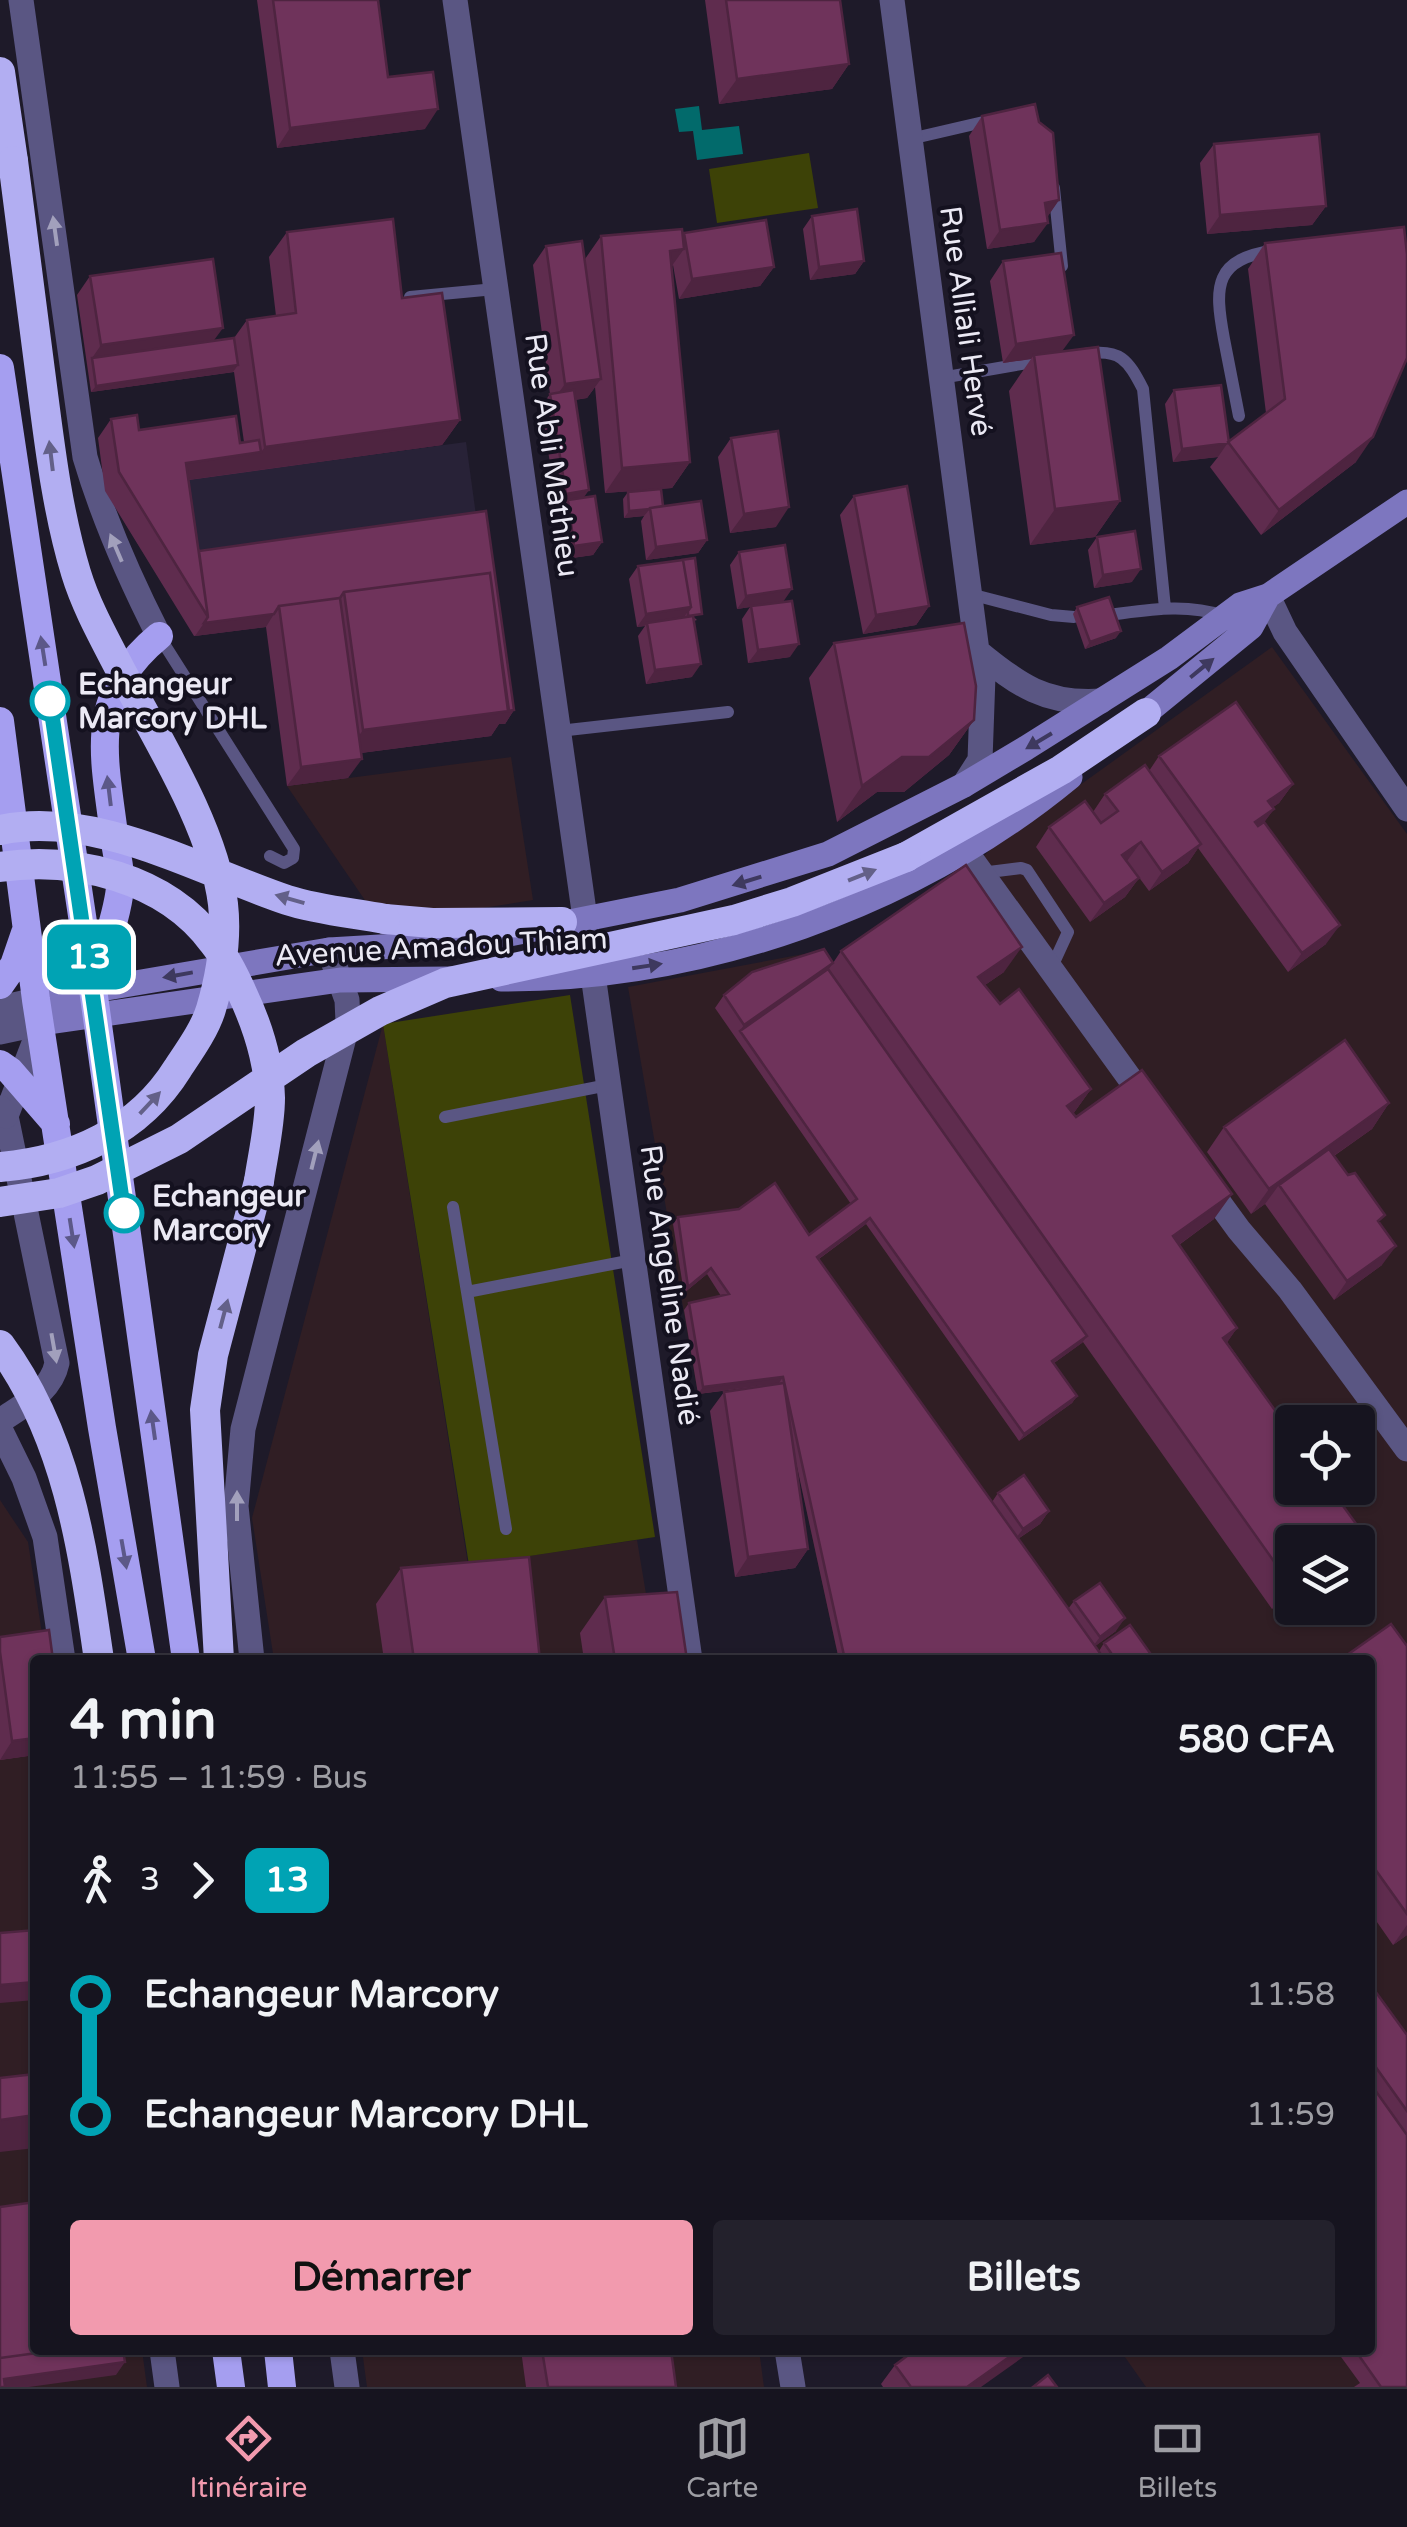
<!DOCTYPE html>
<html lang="fr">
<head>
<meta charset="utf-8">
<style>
	:root { --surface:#16141f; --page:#23212c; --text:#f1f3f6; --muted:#9e9ea4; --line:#35333d; --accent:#f29aae }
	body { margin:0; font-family:"Varela Round",sans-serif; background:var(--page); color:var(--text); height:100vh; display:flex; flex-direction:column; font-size:38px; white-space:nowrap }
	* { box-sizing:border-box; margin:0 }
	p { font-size:32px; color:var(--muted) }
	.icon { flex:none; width:55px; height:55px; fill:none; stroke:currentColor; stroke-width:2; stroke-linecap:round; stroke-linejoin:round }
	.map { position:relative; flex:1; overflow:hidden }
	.side { position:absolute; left:30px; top:1655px; width:1345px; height:700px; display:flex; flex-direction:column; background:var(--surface); border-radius:10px; box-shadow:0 2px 8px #0004,0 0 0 2px var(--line) }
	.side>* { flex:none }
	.badge { padding:0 20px; border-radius:15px; font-size:35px; line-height:65px }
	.fabs { position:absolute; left:1275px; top:1405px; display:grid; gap:20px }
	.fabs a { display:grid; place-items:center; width:100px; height:100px; border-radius:10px; background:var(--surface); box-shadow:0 2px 8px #0004,0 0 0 2px var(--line); font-size:50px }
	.map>.badge { position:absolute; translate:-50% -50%; box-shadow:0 0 0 5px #fff }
	.legs { display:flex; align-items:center; gap:15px; height:110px; padding:0 40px; font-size:32px }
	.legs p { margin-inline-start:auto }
	.head { display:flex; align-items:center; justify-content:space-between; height:170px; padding:0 40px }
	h1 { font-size:55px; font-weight:700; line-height:75px }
	.action { display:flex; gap:20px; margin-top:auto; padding:20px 40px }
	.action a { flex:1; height:115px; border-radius:10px; background:var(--accent); color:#111; font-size:40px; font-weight:700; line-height:115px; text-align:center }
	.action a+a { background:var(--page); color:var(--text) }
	ul { padding:0 40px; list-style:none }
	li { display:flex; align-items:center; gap:35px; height:120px; font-size:38px }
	li i { display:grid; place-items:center; width:15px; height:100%; margin:0 12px; background:currentColor }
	li i::after { content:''; width:25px; height:25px; margin:-12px; border:8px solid; border-radius:50%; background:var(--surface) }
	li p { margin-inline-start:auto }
	li:first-child i { background:linear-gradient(#0000 50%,currentColor 0) }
	li:last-child i { background:linear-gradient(currentColor 50%,#0000 0) }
	.tabs { display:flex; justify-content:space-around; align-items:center; height:140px; border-top:2px solid var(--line); background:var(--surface); font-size:28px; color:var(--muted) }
	.tabs a { display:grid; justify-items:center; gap:5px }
	.tabs .selected { color:var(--accent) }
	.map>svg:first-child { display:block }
	.commercial { fill:#301e24; fill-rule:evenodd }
	.built { fill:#282237 }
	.green { fill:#3d4207 }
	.water { fill:#026a6b }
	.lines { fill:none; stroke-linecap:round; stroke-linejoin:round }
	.service { stroke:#5a5683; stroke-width:12 }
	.minor { stroke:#5a5683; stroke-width:25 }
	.tertiary { stroke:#5a5683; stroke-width:25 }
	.secondary { stroke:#7d76bf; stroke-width:25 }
	.trunk { stroke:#a59ef0; stroke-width:28 }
	.motorway { stroke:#b2aef2; stroke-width:30 }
	.motorway-bridge { stroke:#b2aef2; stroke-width:30 }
	.wall { fill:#5f2c4e }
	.shaded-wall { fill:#4e2440 }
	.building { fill:#6f335b; stroke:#4e2440; stroke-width:2.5 }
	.oneway { fill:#a2a0bc }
	.oneway2 { fill:#636088 }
	.oneway3 { fill:#5c5888 }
	.oneway4 { fill:#3e395f }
	.line-1-casing { stroke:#fff; stroke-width:22 }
	.line-1 { stroke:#00a3b4; stroke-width:15 }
	.stop-1-dot { fill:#fff; stroke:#00a3b4; stroke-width:5 }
	.labels { text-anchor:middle; stroke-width:8; stroke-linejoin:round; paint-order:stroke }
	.street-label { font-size:30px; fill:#ebe9f4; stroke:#14111f }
	.stop-label { font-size:30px; font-weight:bold; fill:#ebe9f4; stroke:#14111f; text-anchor:start }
</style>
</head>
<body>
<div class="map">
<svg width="1407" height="2387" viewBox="0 0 1407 2387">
	<rect width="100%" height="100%" fill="#1e1a29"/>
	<path class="commercial" d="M1272,647L1407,834V2387H1146L1120,2350H1370V1660H839L779,1384L698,1394L628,987L809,953L823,975L948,891L991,849ZM1292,1422H1358V1488H1292ZM1292,1542H1358V1608H1292Z
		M511,757L533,900L438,915L373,912L287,786Z
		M383,1024L468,1565L637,1540L657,1660H274L252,1518Z
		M0,1500L28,1542L46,1660H35V2350H142L147,2387H0Z
		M362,2350H759L764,2387H367Z"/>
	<path class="built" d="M466,442L487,596L195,636L105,491Z"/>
	<path class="green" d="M809,153L818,208L717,223L709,169Z
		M570,995L655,1537L469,1565L383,1024Z"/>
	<path class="water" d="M699,106L702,130L739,126L743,154L697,160L693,131L679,132L675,109Z"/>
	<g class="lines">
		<path class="service" d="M910,139L992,120
			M1054,188L1062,266
			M410,297L495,289
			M1085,354C1120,348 1128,360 1143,389L1165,608
			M941,378L1045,360
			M1239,416C1234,390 1229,364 1224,339C1214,285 1214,259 1276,250
			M970,594L1051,615L1074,617
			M1109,615C1149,610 1185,603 1224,616
			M159,636L294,849L293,858L284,863L270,856
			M559,731L728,712
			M981,873L1021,868L1027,870L1068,932L1051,969
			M445,1117L608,1085
			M453,1207L506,1529
			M467,1292L633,1260"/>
		<path class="minor" d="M21,0L85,457C104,521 129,577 159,636
			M455,0L690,1660
			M892,0L977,651L983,676L980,760L964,785
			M1268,596L1285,632L1407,809
			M977,651C1018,685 1046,705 1101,701
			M964,849L1149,1105
			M1204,1182L1239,1230L1290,1290L1407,1449
			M0,1421C23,1405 51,1392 57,1363L6,1116L41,1025
			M0,1429L24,1478L45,1537L63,1660
			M252,1660L236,1506L243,1429L348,1022L347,1000L329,950
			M162,2350L167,2387
			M342,2350L347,2387
			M787,2350L793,2387"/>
		<path class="tertiary" d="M0,1008L36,1000
			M0,1032L42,1023
			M0,1108L6,1116"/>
		<path class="secondary" d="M1131,725L1251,627L1268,596
			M501,979C702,980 915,905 1070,777
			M36,1000L329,950L430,944L494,937L680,900L828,854L964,785L1026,748L1169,658L1240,605L1268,596L1407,502
			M42,1023L340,980L451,979"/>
		<path class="trunk" d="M0,368L93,989L186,1660
			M0,721L36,1000L102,1428L142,1660
			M96,978C104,949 117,918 120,888C122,874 117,857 115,842C105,758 85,697 159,636
			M0,985L14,965L25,933
			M0,1064L10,1071L56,1124
			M226,2350L231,2387
			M278,2350L282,2387"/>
		<path class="motorway" d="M0,72L13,161
			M906,857L1061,770L1146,713
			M385,919L432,923L562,922
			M219,1660L205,1410L213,1355L259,1181"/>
		<path class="motorway-bridge" d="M0,830C95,810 198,870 287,900C318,910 353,913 385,919
			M0,867C75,856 166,878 213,942C226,958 235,977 243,995C258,1027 269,1062 270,1098C270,1125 263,1154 259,1181
			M0,1167C72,1161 139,1131 178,1068C190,1050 205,1029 211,1009C221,975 227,939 223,904C214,828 156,737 120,669C104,638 86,606 76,573C56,507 49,439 40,371C31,301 22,231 13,161
			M0,1202L59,1193L97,1180L179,1139L306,1053L380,1011L445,983L734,920L792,902L906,857
			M0,1345C68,1437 83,1550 99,1660"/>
	</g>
	<path class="wall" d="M257,0H378L388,77L425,129L277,148Z
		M705,0H840L849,64L832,89L719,104Z
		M982,116L1039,122L1059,200L1047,217L1034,242L987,249L969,136Z
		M1214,144L1326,206L1312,225L1207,234L1200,163Z
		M812,216L864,261L855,274L810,280L803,229Z
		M287,232L402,298L460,420L442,445L189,480L199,551L486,511L514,710L505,724H499L491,736L361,753L348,778L287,786L266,627L194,636L105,491L98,438L111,419L139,430L244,442L234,372L91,392L77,295L90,276L214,341L234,338L247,320L276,316L269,257Z
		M684,233L774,267L760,286L679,299L673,265L672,267L690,462L672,488L605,493L595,387L587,398L575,400L584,498L602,542L593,555L565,559L558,513L564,506L557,507L541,407L550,394L533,265L546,246L585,259L601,236L683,235Z
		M1265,243L1356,462L1261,535L1210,467L1218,457L1173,462L1165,404L1174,390L1229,441L1266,413L1248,269Z
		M1003,261L1062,351L1120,501L1095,537L1030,545L1009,391L1031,359L1003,363L990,281Z
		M731,438L776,527L730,533L718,457Z
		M628,492L663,506L707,540L698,553L646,560L641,521L644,516L624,518L623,499Z
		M854,496L929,606L916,625L863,634L840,515Z
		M1097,537L1132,582L1094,588L1088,550Z
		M739,552L784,602L790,657L748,663L742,619L750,607L737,609L730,565Z
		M638,566L697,620L694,621L692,677L646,684L638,636L645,626L637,627L629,579Z
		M1077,607L1116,638L1085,649L1073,614Z
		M834,643L974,720L949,755L904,792H877L837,822L809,678Z
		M1159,756L1293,784L1279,803L1273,807L1274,809L1264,822L1326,944L1288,972L1198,848L1188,863L1149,891L1127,861L1139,878L1125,897L1090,922L1036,847L1049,827L1093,812L1105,794L1149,771Z
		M841,951L1004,972L985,985L1000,1004L1091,1089L1073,1114L1076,1117L1214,1219L1179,1245L1237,1328L1227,1342L1362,1532L1355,1542H1292V1595L1272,1609L1083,1342L1054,1363L1077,1396L1072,1403L1019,1441L866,1224L819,1259L992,1502L998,1493L1049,1511L1040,1524L1018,1539L1068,1609L1074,1601L1116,1631L1095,1646L1099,1651L1104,1643L1155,1660H839L794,1453L808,1549L795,1568L735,1577L710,1411L724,1392L779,1384L698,1394L684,1310L689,1303L721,1296L707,1274L684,1293L673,1224L678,1217L809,1235L851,1204L715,1008L724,995L833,963Z
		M1389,1103L1372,1129L1334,1156L1380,1223L1382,1265L1334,1300L1265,1204L1251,1214L1207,1152L1224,1127Z
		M401,1568L540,1660H384L376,1604Z
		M605,1597L687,1660H584L580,1633Z
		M0,1637L35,1660V1755L0,1760Z
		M1407,1646V1935L1393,1945L1370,1912V1660Z
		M1370,1984L1407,2035V2387H1354L1360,2383L1336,2350H1370Z
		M521,2350H671L676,2387H526Z
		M895,2365L981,2387H883L881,2384Z"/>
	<path class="shaded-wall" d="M849,64L832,89L719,104L737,79Z
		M438,109L425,129L277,148L290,128Z
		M1059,200L1046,219L1045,203Z
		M1326,206L1312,225L1207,234L1220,215Z
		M1048,223L1034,242L987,249L1000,230Z
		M684,249L666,274L670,251Z
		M864,261L855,274L810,280L819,267Z
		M774,267L760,286L679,299L692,279Z
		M223,328L209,347L92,358L101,345Z
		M1074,335L1060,354L1034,355L1031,359L1003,363L1016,344Z
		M238,365L233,372L91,392L96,386Z
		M601,379L587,398L551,403L565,384Z
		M460,420L442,445L173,482L186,463L261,452L265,447Z
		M1373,437L1356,462L1261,535L1279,510Z
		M1227,444L1218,457L1173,462L1182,449Z
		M690,462L672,488L605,493L622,468Z
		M589,490L580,503L568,500L564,506L557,507L566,494Z
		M1120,501L1095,537L1030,545L1055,509Z
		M789,507L776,527L730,533L744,514Z
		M649,510L644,516L624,518L629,511Z
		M707,540L698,553L646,560L656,547Z
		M602,542L593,555L565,559L574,546Z
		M1141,569L1132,582L1094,588L1103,575Z
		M792,589L783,602L737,609L746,596Z
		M929,606L916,625L863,634L876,615Z
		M691,607L682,620L647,623L645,626L637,627L646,614Z
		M274,614L266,627L195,636L204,623Z
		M1121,631L1116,638L1085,649L1090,642Z
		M799,644L790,657L748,663L758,650Z
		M701,664L692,677L646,684L655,670Z
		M514,710L505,724H499L491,736L345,755L363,730Z
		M974,720L949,755L904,792H877L837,822L862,786L902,757Z
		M362,759L348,778L287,786L301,767Z
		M1293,784L1279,803L1255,820L1268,801Z
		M1274,809L1260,828L1255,822Z
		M1141,842L1127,861L1122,855Z
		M1201,844L1188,863L1149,891L1162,872Z
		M1139,878L1125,897L1090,922L1104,903Z
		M1340,925L1326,944L1288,972L1302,953Z
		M1022,947L1004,972L960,1002L978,977Z
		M833,963L824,976L740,1031L744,1025Z
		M1091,1089L1073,1114L1067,1106Z
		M1389,1103L1372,1129L1283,1191L1279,1185L1265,1204L1251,1214L1269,1189Z
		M1232,1194L1214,1219L1155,1262L1173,1236Z
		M870,1218L866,1224L813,1263L817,1257Z
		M1396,1246L1382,1265L1334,1300L1347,1281Z
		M711,1268L707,1274L684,1293L688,1287Z
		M1237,1328L1220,1353L1223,1338Z
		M1087,1336L1082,1343L1047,1368L1052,1361Z
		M783,1377L779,1383L698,1394L703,1387Z
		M1077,1396L1072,1403L1019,1441L1024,1434Z
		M1049,1511L1040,1524L1013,1542L1023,1529Z
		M808,1549L795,1568L735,1577L748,1557Z
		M1292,1582V1595L1272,1609L1290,1584Z
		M1125,1618L1116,1631L1090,1650L1100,1637Z
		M35,1738V1755L0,1760L12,1741Z
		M1407,1925V1935L1393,1945Z
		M35,1982V2000L0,2003V1985Z
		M35,2115V2148L0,2152V2120Z
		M1019,2350H1033L981,2387H967Z
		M125,2362L116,2375L29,2387H0L4,2379Z"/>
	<path class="building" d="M273,0H378L388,77L433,72L438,109L290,128Z
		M726,0H840L849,64L737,79Z
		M1035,104L1039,122L1053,133L1059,200L1045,203L1048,223L1000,230L982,116Z
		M1319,134L1326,206L1220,215L1214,144Z
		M857,209L864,261L819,267L812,216Z
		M393,219L402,298L442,293L460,420L265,447L247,320L296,313L287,232Z
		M766,220L774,267L692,279L684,233Z
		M1404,227L1407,254V358L1373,437L1279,510L1228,442L1285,399L1265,243Z
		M682,229L684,249L670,251L690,462L622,468L601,236Z
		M582,241L601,379L565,384L546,246Z
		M1061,253L1074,335L1016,344L1003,261Z
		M213,259L223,328L101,345L90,276Z
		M234,338L238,365L96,386L92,358Z
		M1098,347L1120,501L1055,509L1034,355Z
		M1221,385L1229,443L1182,449L1174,390Z
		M574,390L589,490L566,494L550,394Z
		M137,415L139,430L236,416L240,443L259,440L261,452L186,463L208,617L119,472L111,419Z
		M778,431L789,507L744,514L731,438Z
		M907,486L929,606L876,615L854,496Z
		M661,489L663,506L650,508V509L629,511L628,492Z
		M595,496L602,542L574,546L568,500Z
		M701,501L707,540L656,547L650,508Z
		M486,511L514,710L508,711L490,573L344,592L340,598L279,606L274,614L204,623L208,617L199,551Z
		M1135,531L1141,569L1103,575L1097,537Z
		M785,545L792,589L746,596L739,552Z
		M695,558L702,614L688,616V611L691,607L683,560H681Z
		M683,560L691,607L646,614L638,566Z
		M490,573L509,711L363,730L344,592Z
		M1109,597L1121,631L1090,642L1077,607Z
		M340,598L362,759L301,767L279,606Z
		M792,601L799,644L758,650L751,606Z
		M693,616L701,664L655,670L647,623Z
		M964,623L976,686L974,720L929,757H902L862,786L834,643Z
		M1236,702L1293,784L1268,801L1274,809L1255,822L1258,826L1264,822L1340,925L1302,953L1159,756Z
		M1145,765L1201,844L1162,872L1141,842L1122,855L1139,878L1104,903L1049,827L1085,801L1101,823L1118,811L1105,794Z
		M966,865L1022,947L978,977L1000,1004L1019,989L1091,1089L1067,1106L1076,1117L1142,1070L1232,1194L1173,1236L1237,1328L1223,1338L1292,1434V1488H1330L1362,1532L1348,1542H1292V1582L1290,1584L841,951Z
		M824,949L833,963L744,1025L724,995L752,972Z
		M828,969L1087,1336L1052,1361L1077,1396L1024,1434L870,1218L817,1257L1105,1660H845L783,1377L703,1387L689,1303L729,1294L711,1268L688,1287L678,1217L739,1209L775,1183L809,1235L857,1199L740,1031Z
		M1345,1040L1389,1103L1269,1189L1224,1127Z
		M1329,1149L1348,1175L1355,1173L1385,1215L1378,1221L1396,1246L1347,1281L1279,1185Z
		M784,1383L808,1549L748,1557L724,1392Z
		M1024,1475L1049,1511L1023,1529L998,1493Z
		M529,1557L540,1660H414L401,1568Z
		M1100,1583L1125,1618L1100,1637L1074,1601Z
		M677,1592L687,1660H615L605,1597Z
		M1391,1624L1407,1646V1914L1370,1862V1660H1340Z
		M1130,1625L1155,1660H1116L1104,1643Z
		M49,1630L53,1660H35V1738L12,1741L0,1652V1637Z
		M35,1930V1982L0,1985V1933Z
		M1370,1984L1407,2035V2111L1370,2059Z
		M35,2074V2115L0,2120V2078Z
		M1370,2083L1407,2135V2387H1381L1355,2350H1370Z
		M35,2202V2350H59L0,2358V2207Z
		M59,2350H123L125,2362L4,2379L5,2387H0V2358Z
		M542,2350H671L676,2387H548Z
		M915,2350H1019L967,2387H911L895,2365Z
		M1048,2375L1057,2387H1033Z"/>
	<defs><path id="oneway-solid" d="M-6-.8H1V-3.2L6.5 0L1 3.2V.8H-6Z" transform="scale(2.5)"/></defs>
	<g class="oneway">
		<use href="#oneway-solid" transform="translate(55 231) rotate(-98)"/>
		<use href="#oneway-solid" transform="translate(116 548) rotate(-113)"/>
		<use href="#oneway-solid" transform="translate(315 1155) rotate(-76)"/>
		<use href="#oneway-solid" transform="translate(54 1348) rotate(80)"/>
		<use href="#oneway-solid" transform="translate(237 1506) rotate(-90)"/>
	</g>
	<g class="oneway2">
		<use href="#oneway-solid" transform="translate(51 456) rotate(-97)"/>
		<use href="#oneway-solid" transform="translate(862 875) rotate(-22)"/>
		<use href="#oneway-solid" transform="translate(290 899) rotate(-164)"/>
		<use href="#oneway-solid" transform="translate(150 1103) rotate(-47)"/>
		<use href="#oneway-solid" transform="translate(224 1314) rotate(-75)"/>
	</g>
	<g class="oneway3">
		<use href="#oneway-solid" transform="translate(43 651) rotate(-99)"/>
		<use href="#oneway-solid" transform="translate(109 791) rotate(-97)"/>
		<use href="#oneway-solid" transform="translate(72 1233) rotate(81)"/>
		<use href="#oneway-solid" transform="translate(153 1425) rotate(-98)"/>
		<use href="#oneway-solid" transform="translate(124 1554) rotate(80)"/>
	</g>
	<g class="oneway4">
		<use href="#oneway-solid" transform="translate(1202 668) rotate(-39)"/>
		<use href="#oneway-solid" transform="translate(1039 741) rotate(149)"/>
		<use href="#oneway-solid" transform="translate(747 881) rotate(163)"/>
		<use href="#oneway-solid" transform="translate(647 966) rotate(-9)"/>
		<use href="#oneway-solid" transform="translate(178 975) rotate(170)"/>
	</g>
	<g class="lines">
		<defs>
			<path id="line-1" d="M50,701L124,1213"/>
		</defs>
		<use href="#line-1" class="line-1-casing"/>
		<use href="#line-1" class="line-1"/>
	</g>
	<g class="stop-1-dot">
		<circle cx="50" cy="701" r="18"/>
		<circle cx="124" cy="1213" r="18"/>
	</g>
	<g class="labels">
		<g class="street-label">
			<text transform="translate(966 321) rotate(82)" y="10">Rue Alliali Hervé</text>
			<text transform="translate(552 455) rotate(82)" y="10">Rue Abli Mathieu</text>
			<text transform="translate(441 947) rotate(-3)" y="10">Avenue Amadou Thiam</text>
			<text transform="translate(670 1285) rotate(82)" y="10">Rue Angeline Nadié</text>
		</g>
		<g class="stop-label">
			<text x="78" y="694">Echangeur<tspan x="78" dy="34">Marcory DHL</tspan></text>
			<text x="152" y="1206">Echangeur<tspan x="152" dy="34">Marcory</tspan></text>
		</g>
	</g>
</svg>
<div class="fabs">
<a><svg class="icon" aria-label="locate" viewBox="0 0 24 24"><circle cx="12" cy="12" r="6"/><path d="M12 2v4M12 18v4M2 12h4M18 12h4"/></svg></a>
<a><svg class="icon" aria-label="layers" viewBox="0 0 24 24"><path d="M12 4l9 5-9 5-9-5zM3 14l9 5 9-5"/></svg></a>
</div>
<b class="badge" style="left:89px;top:957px;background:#00a3b4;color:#fff">13</b>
<section class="side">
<div class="head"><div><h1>4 min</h1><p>11:55 – 11:59 · Bus</p></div><b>580 CFA</b></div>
<div class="legs"><svg class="icon" aria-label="walk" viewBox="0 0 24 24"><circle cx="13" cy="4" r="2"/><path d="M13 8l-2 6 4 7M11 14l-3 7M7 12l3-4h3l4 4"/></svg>3<svg class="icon" aria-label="forward" viewBox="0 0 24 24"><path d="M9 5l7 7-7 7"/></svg><b class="badge" style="background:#00a3b4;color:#fff">13</b></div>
<ul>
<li><i style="color:#00a3b4"></i><b>Echangeur Marcory</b><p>11:58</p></li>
<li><i style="color:#00a3b4"></i><b>Echangeur Marcory DHL</b><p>11:59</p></li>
</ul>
<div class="action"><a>Démarrer</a><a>Billets</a></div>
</section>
</div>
<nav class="tabs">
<a class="selected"><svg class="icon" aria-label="directions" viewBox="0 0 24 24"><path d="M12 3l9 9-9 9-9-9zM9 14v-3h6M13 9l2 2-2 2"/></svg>Itinéraire</a>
<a><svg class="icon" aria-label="map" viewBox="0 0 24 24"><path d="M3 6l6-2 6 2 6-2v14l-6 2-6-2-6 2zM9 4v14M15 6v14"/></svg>Carte</a>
<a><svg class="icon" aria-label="tickets" viewBox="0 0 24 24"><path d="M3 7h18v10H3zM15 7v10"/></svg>Billets</a>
</nav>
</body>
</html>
